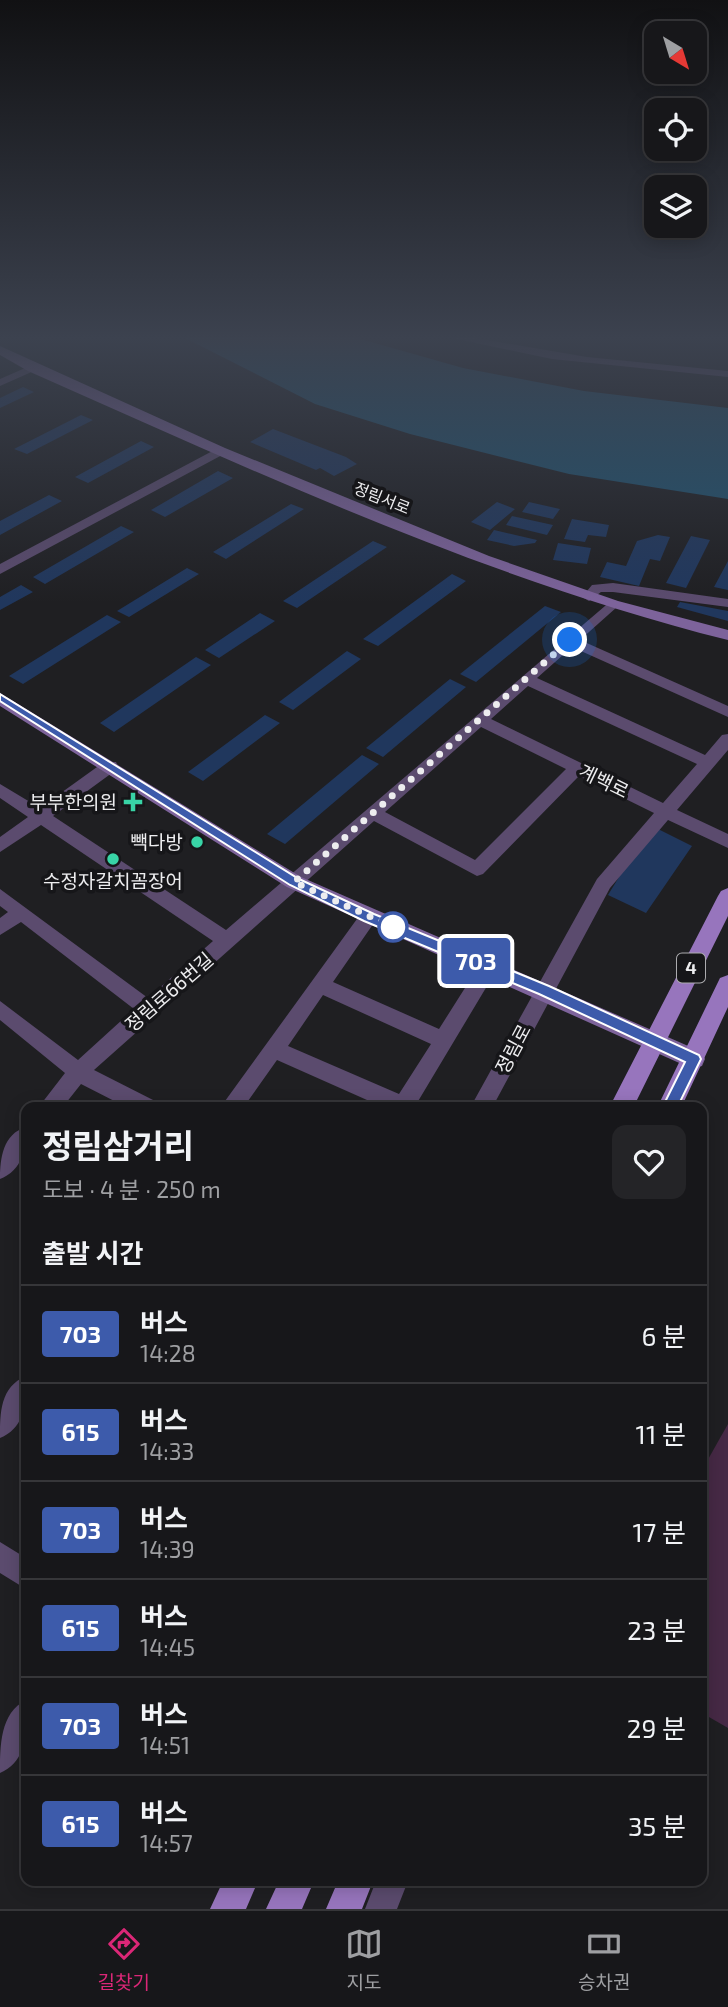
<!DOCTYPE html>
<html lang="ko">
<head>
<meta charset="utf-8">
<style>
	:root { --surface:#17171a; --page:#242427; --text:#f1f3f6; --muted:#9e9fa2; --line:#363639; --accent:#db2777 }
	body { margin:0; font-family:"Exo 2","Noto Sans KR",sans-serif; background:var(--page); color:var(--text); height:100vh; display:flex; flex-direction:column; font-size:26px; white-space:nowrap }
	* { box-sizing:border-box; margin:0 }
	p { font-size:23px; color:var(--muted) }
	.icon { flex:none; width:38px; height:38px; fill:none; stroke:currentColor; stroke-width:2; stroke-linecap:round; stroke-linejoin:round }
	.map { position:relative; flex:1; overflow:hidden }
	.drawer { position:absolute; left:21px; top:1102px; width:686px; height:784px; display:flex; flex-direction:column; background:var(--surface); border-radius:14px; box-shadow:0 4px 18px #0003,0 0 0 2px var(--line) }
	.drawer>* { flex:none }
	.badge { padding:0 14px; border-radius:5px; font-size:24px; line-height:46px }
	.needle { width:46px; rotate:142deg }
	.buttons { position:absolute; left:644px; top:21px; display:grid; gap:14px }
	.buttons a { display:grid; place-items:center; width:63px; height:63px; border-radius:14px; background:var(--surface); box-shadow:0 4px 18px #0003,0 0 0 2px var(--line); font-size:35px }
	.you { position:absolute; width:35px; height:35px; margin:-18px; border:5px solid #fff; border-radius:50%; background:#1a73e8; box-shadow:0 0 0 10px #1a73e833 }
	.map>.badge { position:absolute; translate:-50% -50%; box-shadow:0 0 0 4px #fff }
	h2 { padding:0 21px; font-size:26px; line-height:63px }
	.round { display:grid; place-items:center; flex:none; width:74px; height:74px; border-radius:14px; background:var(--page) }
	.summary { display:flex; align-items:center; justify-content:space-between; height:119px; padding:0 21px }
	h1 { font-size:33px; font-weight:700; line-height:52px }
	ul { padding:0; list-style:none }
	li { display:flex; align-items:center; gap:21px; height:98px; padding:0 21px; border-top:2px solid var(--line) }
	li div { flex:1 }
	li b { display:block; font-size:26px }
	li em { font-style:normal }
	li .badge { min-width:77px; font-weight:700; text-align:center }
	.menu { display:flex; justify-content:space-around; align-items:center; height:98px; border-top:2px solid var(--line); background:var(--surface); font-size:19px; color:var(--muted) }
	.menu a { display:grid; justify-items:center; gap:4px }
	.menu .on { color:var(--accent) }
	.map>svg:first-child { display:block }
	.green { fill:#462945 }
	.water { fill:#205370 }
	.building { fill:#20375d }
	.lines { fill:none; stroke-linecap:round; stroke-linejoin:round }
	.street { fill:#5b4b6e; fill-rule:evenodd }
	.secondary { fill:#7d639b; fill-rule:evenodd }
	.primary { fill:#9775bd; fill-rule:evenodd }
	.line { fill:#3d5bab; stroke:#fff; stroke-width:2 }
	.walk { stroke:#ededef; stroke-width:7; stroke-dasharray:0 12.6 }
	.poi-dot { fill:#38d4a6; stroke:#161619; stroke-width:2.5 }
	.stop-dot { fill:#fff; stroke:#3d5bab; stroke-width:3.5 }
	.labels { text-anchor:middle; stroke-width:7; stroke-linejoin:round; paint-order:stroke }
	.far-street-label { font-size:16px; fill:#ededef; stroke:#161619 }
	.shield { fill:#161619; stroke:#acacaf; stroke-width:2 }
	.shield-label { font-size:18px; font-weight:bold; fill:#ededef }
	.street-label { font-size:19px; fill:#ededef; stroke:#161619 }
	.poi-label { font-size:19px; fill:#ededef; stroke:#161619; text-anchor:end }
</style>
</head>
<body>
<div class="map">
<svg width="728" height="1909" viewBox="0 0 728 1909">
	<rect width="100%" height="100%" fill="#1f1f22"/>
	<path class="green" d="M728,1424V1728L702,1713V1470Z"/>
	<path class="water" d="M181,336H350L463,368L584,391L728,408V499L569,474L410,434L315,404Z"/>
	<path class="building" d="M23,387L34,392L0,408V398Z
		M81,415L93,420L27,454L14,449Z
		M273,429L346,457L357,464L334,476L320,468L316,470L250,442Z
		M141,441L154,447L88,483L75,477Z
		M218,471L233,478L165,517L151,510Z
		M49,495L62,501L0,535V521Z
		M497,502L515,509L490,530L471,522Z
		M529,502L560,509L553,519L522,512Z
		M291,504L304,509L226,559L213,552Z
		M512,516L553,525L547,535L506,525Z
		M572,519L609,525L606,537L588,535L585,542L564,539Z
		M121,526L134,532L45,584L33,577Z
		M494,530L537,540L535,543L514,546L487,540Z
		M658,535L670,537L660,561L650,559L639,586L600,577L607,562L626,566L637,541Z
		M691,536L710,540L686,588L666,583Z
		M373,541L387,547L297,608L283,601Z
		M558,543L591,548L587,564L553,560Z
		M728,561V590L714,587Z
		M187,568L199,574L129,617L117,611Z
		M452,574L466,581L378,646L363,639Z
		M21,585L33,592L0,610V597Z
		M680,602L728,611V621L677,607Z
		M545,606L561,612L476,682L460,674Z
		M260,613L275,621L219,658L205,650Z
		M107,615L121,622L23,684L9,676Z
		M347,651L361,659L293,710L279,702Z
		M196,657L211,665L114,732L100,723Z
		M450,679L466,687L383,757L366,748Z
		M265,715L280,723L203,781L188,772Z
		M362,755L379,764L285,844L267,834Z
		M658,829L692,846L646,913L608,895L630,859Z"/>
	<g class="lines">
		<path class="street" d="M443,336H463L587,357L728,371V377L552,359Z
			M32,365L38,368L36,370L0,386V379Z
			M220,447L226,451L224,454L0,574V564Z
			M613,583L728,599V607L613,592H601L589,601L582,597L592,585Z
			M612,600L617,601V607L580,640L728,706V717L572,647L537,678L705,755L722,735L728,734V750L677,810L728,834V848L668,820L610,888L492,1108H470L597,879L654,813L579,776L483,874L477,876L374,821L94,1070L157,1102L160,1108H128L81,1084L62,1108H38L65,1073L0,1020V1001L78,1060L134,1009L21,922L0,935V918L8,912L0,906V889L148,998L213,941L41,825L0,852V837L28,817L0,798V784L40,808L104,762H116L118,766L116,770L53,816L226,930ZM528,686L697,764L663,803L491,719ZM481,727L566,769L475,860L385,812Z
			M369,910L378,917L333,982L439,1029L482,961H496L499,966L414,1108H385L277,1060L243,1108H220L362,912ZM323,995L431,1044L399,1094L288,1046Z
			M26,1127C26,1148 23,1170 0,1179C0,1158 3,1134 26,1127Z
			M26,1376C27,1401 26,1427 0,1438C0,1413 0,1387 26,1376Z
			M0,1542L26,1558V1589L0,1573Z
			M26,1700C27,1727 29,1761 0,1773C0,1746 0,1713 26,1700Z
			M376,1881H408L397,1909H365Z"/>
		<path class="secondary" d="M0,346L225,448L489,556L618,601L728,630V640C485,579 256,472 28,371L0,355Z
			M0,693L301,877L702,1052L705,1059L702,1066L694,1068L686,1066L287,887L0,706Z"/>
		<path class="primary" d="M728,888V916L633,1108H609L718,896L721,891Z
			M728,975V1007L681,1108H657L720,978Z
			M223,1881H258L246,1909H210Z
			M279,1881H314L302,1909H266Z
			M338,1881H373L362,1909H326Z"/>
	</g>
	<linearGradient id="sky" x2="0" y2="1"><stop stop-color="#111113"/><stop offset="0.56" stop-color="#3c424f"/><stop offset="1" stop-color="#3c424f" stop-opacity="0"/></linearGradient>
	<rect width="728" height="603" fill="url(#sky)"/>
	<path class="line" d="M0,694L299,879L374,914L549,986L699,1055L701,1059L675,1112H664L662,1108L685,1062L539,994L364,921L290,885L0,701Z"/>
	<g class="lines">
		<path class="walk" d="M393,927L294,882L570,640"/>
	</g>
	<g class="poi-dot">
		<path d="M129.5 791.5h7v7h7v7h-7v7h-7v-7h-7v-7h7z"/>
		<circle cx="197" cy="842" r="7"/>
		<circle cx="113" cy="859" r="7"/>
	</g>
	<circle class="stop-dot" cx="393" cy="927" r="14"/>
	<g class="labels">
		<g class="far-street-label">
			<text transform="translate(382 498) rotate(22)" y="6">정림서로</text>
		</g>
		<rect class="shield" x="677" y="953.5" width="28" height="29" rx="5"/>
		<g class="shield-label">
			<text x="691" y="974">4</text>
		</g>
		<g class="street-label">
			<text transform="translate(604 781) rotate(26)" y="7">계백로</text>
			<text transform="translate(169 992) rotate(-41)" y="7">정림로66번길</text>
			<text transform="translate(513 1049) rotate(-62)" y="7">정림로</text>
		</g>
		<g class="poi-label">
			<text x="117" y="809">부부한의원</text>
			<text x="183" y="849">빽다방</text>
			<text x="113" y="888" text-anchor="middle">수정자갈치꼼장어</text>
		</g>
	</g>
</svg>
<div class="buttons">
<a><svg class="needle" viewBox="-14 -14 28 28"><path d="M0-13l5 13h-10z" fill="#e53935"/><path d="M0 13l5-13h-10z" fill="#9e9fa2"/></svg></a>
<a><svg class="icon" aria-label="locate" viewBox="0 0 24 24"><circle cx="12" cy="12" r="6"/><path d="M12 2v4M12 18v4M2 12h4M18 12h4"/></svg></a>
<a><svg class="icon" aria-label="layers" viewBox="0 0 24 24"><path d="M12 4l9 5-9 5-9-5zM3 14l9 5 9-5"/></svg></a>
</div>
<div class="you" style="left:570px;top:640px"></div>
<b class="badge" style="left:476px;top:961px;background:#3d5bab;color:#fff">703</b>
<section class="drawer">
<div class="summary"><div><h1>정림삼거리</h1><p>도보 · 4 분 · 250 m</p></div><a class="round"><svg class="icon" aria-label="heart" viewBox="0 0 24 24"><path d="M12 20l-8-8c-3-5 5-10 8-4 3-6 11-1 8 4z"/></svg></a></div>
<h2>출발 시간</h2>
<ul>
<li><span class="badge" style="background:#3d5bab;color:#fff">703</span><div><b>버스</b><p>14:28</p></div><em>6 분</em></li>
<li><span class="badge" style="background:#3d5bab;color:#fff">615</span><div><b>버스</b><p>14:33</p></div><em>11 분</em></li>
<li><span class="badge" style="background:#3d5bab;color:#fff">703</span><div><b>버스</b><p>14:39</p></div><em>17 분</em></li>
<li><span class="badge" style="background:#3d5bab;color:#fff">615</span><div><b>버스</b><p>14:45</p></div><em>23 분</em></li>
<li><span class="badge" style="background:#3d5bab;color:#fff">703</span><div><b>버스</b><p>14:51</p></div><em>29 분</em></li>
<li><span class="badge" style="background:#3d5bab;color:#fff">615</span><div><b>버스</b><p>14:57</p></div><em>35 분</em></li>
</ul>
</section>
</div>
<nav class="menu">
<a class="on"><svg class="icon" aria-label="directions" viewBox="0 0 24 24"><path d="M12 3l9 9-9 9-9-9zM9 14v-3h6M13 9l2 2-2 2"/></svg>길찾기</a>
<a><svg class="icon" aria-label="map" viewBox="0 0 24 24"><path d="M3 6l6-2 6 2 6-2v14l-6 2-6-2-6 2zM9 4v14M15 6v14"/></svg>지도</a>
<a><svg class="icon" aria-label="tickets" viewBox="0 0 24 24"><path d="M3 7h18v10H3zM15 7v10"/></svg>승차권</a>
</nav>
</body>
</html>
